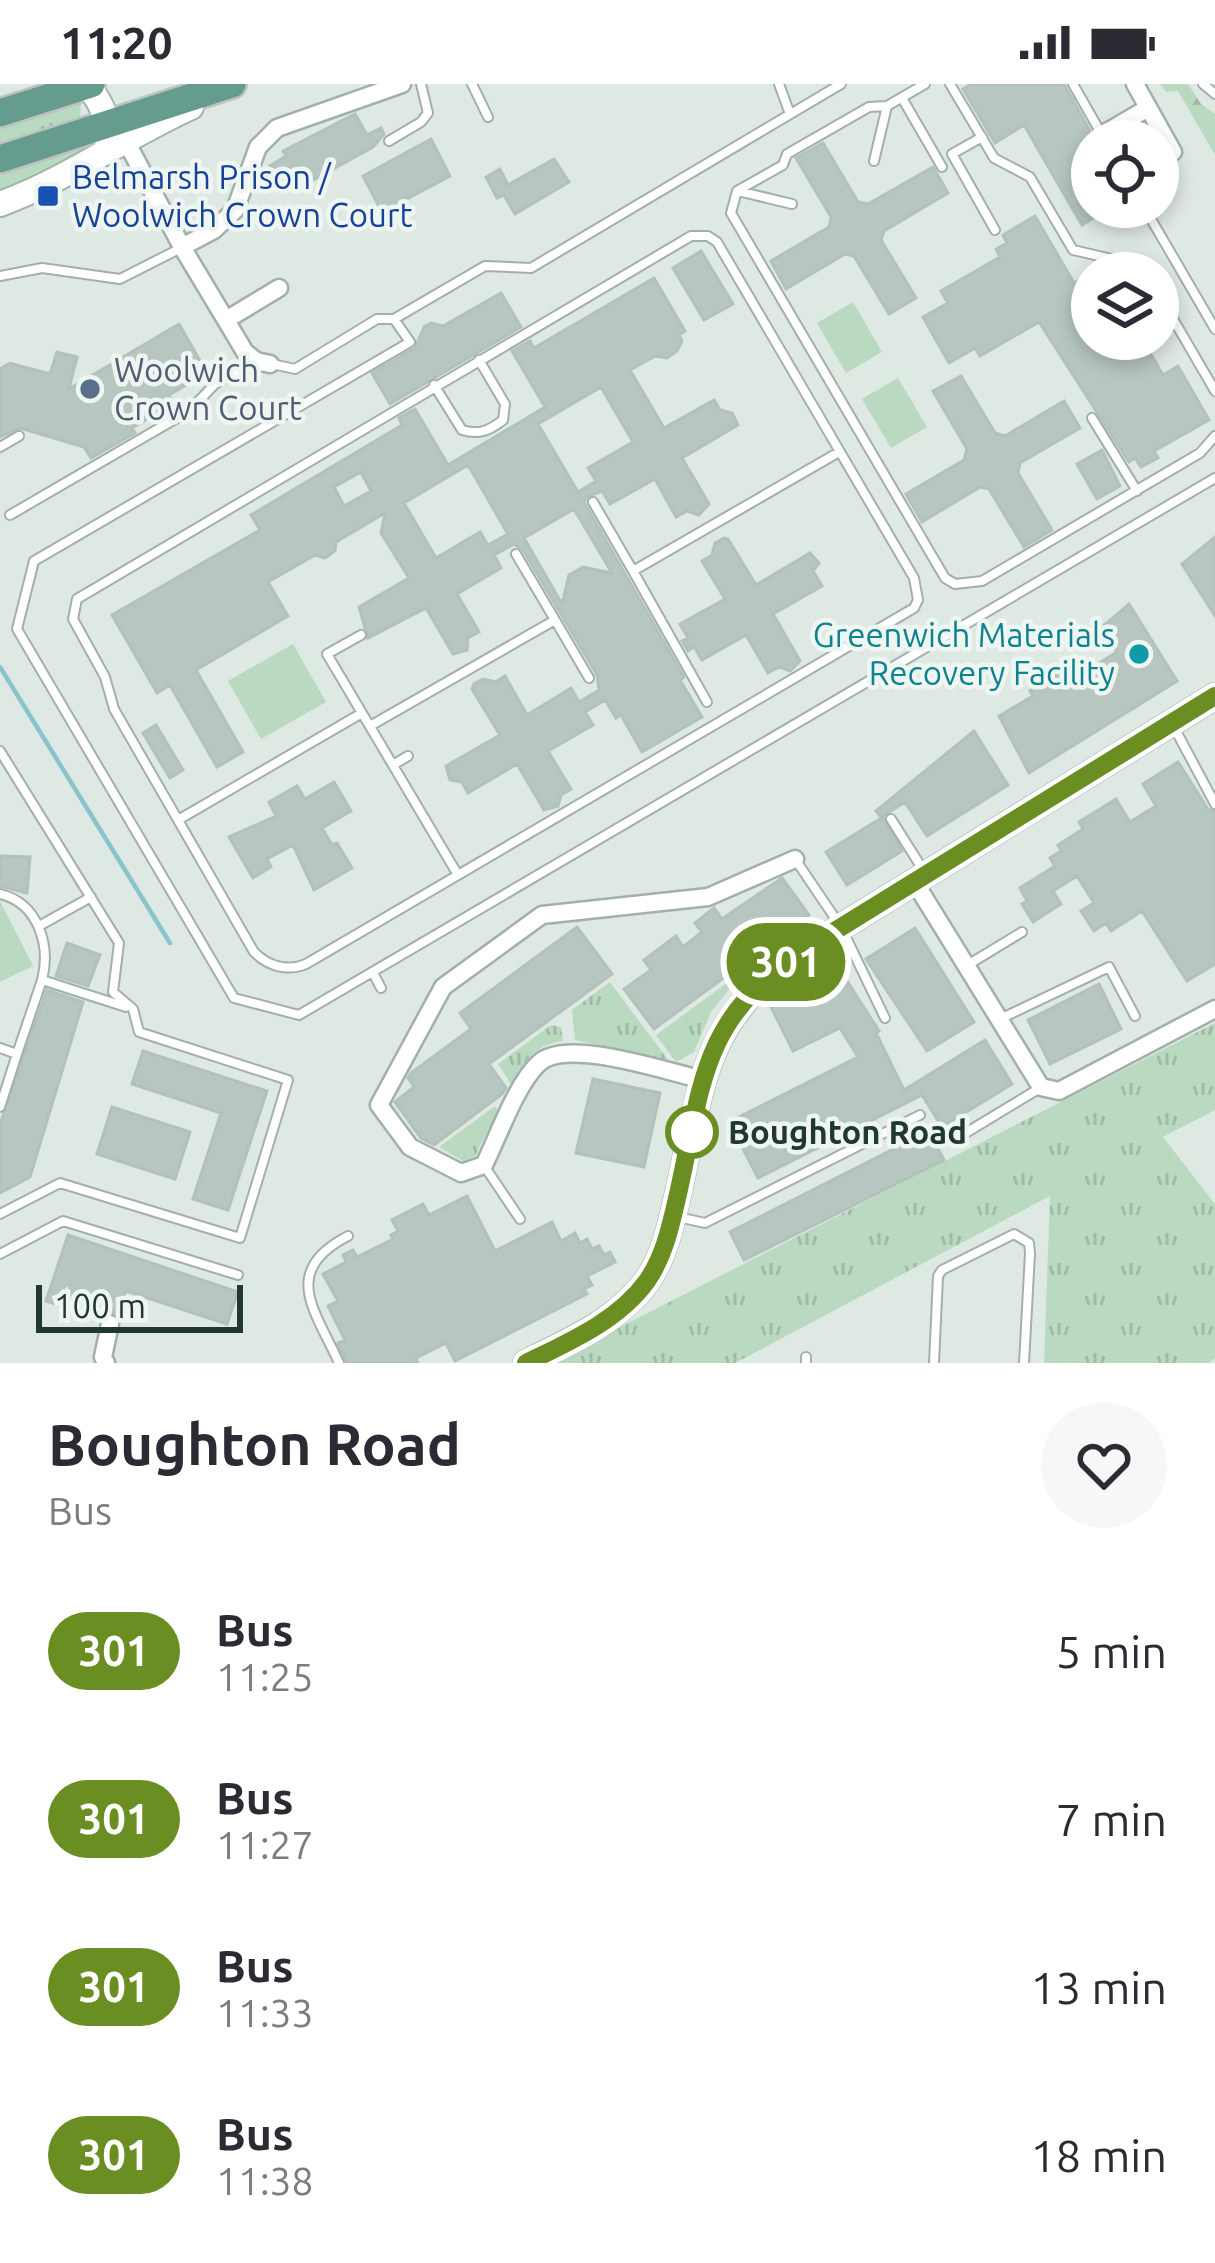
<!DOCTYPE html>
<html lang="en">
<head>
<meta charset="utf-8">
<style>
	:root { --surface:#fff; --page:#f7f7f7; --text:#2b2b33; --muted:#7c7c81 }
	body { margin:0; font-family:Ubuntu,sans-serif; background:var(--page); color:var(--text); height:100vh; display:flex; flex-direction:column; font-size:45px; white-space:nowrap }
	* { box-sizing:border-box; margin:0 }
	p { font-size:39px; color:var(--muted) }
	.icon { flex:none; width:66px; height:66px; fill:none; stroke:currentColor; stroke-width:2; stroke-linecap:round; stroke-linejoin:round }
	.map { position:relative; height:1279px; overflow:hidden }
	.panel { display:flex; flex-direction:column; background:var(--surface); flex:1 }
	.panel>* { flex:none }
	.badge { padding:0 24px; border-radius:39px; font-size:42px; line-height:78px }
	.tools { position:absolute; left:1071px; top:36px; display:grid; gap:24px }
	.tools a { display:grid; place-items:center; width:108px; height:108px; border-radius:50%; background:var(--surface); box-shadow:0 6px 18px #0003; font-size:60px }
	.scale { position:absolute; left:36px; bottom:30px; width:207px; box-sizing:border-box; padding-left:12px; border:6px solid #213831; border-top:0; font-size:33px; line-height:42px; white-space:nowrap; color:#213831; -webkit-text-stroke:9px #eff6f2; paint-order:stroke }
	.map>.badge { position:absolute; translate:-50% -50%; box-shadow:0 0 0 6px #fff }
	.round { display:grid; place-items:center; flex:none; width:126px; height:126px; border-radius:63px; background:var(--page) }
	.head { display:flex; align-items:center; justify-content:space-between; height:204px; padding:0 48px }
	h1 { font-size:57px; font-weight:700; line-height:90px }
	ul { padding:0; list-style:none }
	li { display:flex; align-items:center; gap:36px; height:168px; padding:0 48px }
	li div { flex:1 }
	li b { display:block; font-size:45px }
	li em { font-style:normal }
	li .badge { min-width:132px; font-weight:700; text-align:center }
	.status { display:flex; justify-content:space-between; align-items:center; height:84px; padding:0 60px; background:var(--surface); direction:ltr }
	.status svg { height:33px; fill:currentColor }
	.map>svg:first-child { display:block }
	.grass { fill:url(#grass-tufts) }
	.forest { fill:url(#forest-firs) }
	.pitch { fill:#b9d9c1 }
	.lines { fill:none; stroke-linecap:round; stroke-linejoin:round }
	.stream { stroke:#89c3cb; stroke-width:4.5 }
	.building { fill:#b7c6c0; stroke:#b2c2bb; stroke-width:3; fill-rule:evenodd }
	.lane-casing { stroke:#a2b0ab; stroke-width:12 }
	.street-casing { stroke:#a2b0ab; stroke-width:21 }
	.secondary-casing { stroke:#9fb4ac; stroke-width:28 }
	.primary-casing { stroke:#bcc3c1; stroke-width:32 }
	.lane { stroke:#fff; stroke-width:8 }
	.street { stroke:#fff; stroke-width:16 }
	.secondary { stroke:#fff; stroke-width:24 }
	.primary { stroke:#669c8d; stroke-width:27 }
	.line-casing { stroke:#fff; stroke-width:27 }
	.line { stroke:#6b8e23; stroke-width:18 }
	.transit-dot { fill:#1a4fb4; stroke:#eff6f2; stroke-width:4.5 }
	.service-dot { fill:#5c6f8a; stroke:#eff6f2; stroke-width:4.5 }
	.culture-dot { fill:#0f9aa8; stroke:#eff6f2; stroke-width:4.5 }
	.stop-dot { fill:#fff; stroke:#6b8e23; stroke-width:6 }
	.labels { text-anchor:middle; stroke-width:9; stroke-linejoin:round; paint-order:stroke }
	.transit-label { font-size:33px; fill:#164399; stroke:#eff6f2; text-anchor:start }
	.service-label { font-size:33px; fill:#4e5e75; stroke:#eff6f2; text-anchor:start }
	.culture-label { font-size:33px; fill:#0d838f; stroke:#eff6f2; text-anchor:end }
	.stop-label { font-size:33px; font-weight:bold; fill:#213831; stroke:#eff6f2; text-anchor:start }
</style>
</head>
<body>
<div class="status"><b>11:20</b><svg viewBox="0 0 49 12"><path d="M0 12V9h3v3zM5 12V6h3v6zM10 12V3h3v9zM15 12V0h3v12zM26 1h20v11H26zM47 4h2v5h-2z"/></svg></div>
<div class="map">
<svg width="1215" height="1279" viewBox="0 0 1215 1279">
	<defs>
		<pattern id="grass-tufts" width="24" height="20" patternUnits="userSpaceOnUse" patternTransform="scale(3)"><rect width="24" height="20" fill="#b9d9c1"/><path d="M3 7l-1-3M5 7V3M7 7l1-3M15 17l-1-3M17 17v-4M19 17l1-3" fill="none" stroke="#9fbba6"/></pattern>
		<pattern id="forest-firs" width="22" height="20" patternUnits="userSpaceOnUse" patternTransform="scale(3)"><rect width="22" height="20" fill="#b9d9c1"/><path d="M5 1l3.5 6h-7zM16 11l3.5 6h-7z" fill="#9fbba6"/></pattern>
	</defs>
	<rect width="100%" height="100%" fill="#dfe9e4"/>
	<path class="grass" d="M81,11L80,36L0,67V36Z
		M97,51L96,65L0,110V86Z
		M731,896L734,899L711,928L694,968L676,978L656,951Z
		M610,898L669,977L575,956L572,926Z
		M1215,939V1026L1163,1053L1215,1120V1274L1209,1279H1044L1050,1112L735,1279H550Z
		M551,941L561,943L563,957C535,960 523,978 512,1002L498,980Z
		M495,1022L498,1027L475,1072L463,1077L439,1063Z"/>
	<path class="forest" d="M1160,0H1188L1201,20L1215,30V71L1178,7L1166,8Z"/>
	<path class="pitch" d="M853,218L882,268L846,289L817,239Z
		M898,294L927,343L891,364L862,315Z
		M293,560L326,618L261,655L228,597Z
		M0,817L33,882L0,898Z"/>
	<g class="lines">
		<path class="stream" d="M0,583L170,859"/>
	</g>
	<path class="building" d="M971,0H1064L1090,47L1092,123H1111L1082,141L1024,41L995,59L963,5Z
		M355,30L367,51L381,44L384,50L373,63L304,101L292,82L276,92L270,82L286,72L283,67Z
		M431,55L450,92L382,128L363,92Z
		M823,59L858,118L868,120L933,83L948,109L884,147L881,156L916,214L889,230L854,172L845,170L786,205L771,177L829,143L831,133L796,74Z
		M554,75L569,98L515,130L504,111L497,114L486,93L500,85L508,101Z
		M1035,132L1074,199L1092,190V255H1142L1163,291L1178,282L1209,336L1154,367L1158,374L1141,383L1135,374L1129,378L1039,238L980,272L975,264L949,279L923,233L948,219L941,207L1000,173L996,165L1007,159L1003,151Z
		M701,167L733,220L704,236L673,184Z
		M654,194L685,247L679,251L682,257L677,267L667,274L655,272L630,286L664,344L714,316L720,326L732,329L738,341L682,374L709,420L699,431L687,427L676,433L655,395L610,420L602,407L588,412L584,418L684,593L680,596L702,633L642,668L621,631L616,634L605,616L585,628L593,641L548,667L571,705L561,711L558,722L544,726L517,680L468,709L462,698L450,696L446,682L500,651L472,605L474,600L483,595L496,598L505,592L527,631L571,604L579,618L599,606L597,591L523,466L514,460L494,471L501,484L457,510L479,548L468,554L467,566L453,570L426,524L368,554L359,523L409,494L381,449L385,429L336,458L335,467L325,474L315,471L268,498L288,532L196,586L243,668L217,683L170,601L157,609L112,531L260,446L251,431L402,341L399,334L415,325L448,381L545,323L512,267L530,257L534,264ZM601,303L633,358L588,384L596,397L578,408L538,340ZM468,381L508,450L488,461L480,448L436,474L404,419ZM361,388L371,407L344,422L334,403ZM574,425L612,489L583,483L569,491L562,520L524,454Z
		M501,209L521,243L390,320L372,289L415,264L424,243L431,239L443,242Z
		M179,240L207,289L169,311L173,320L132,344L135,349L91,374L84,363L20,344L0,353V285L10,279L50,290L57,268L77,273L69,305Z
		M961,292L995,349L1005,352L1064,317L1080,344L1020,379L1018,389L1052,446L1024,463L989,405L980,403L922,438L906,410L964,376L967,365L933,307Z
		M1102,366L1120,402L1097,415L1077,380Z
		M1215,453V532L1182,480Z
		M724,454L728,455L756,501L810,469L819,479L813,487L822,502L773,530L800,577L790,587L779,583L768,589L746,551L702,576L694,563L688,567L682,557L688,554L680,540L725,515L702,477L712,471L715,459Z
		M1129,520L1177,597L1029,689L999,632L1033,612L1030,607L1062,586L1074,581L1080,591L1117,568L1101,544Z
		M156,641L183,686L170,694L143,649Z
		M974,647L1008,701L927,752L905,718L881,733L876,727Z
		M1178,678L1208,725L1215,728V880L1187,897L1142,827L1111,847L1106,839L1094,847L1081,827L1094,819L1077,792L1053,807L1061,820L1033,838L1022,820L1027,817L1020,804L1055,782L1050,774L1061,767L1058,761L1083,745L1079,738L1116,715L1130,738L1156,722L1143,700Z
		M334,698L351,727L322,744L332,761L337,759L352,784L314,806L293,761L267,775L271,783L253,794L229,753L276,732L269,718L297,702L305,715Z
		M883,733L902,767L847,801L826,768Z
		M0,772L30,773L27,809L0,802Z
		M782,794L809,831L654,945L624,905L651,886L644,876L676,852L683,863L702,848L695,839L714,824L722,835Z
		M577,843L612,890L489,980L506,1004L502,1010L434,1061L421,1054L395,1018L414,1003L408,994L411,989L471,945L460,929Z
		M915,844L974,938L927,967L866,875Z
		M67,859L100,871L88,902L56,892Z
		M842,889L879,947L876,949L904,1006L985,956L1012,1000L942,1043L922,1011L758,1094L729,1038L858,973L840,944L793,967L769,919L808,900L812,907Z
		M1099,900L1121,945L1050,980L1028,936Z
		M47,906L83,918L30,1093L0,1109V1040Z
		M143,967L267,1007L228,1126L193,1115L221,1029L132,1000Z
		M593,995L660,1009L644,1083L576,1069Z
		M112,1023L190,1048L175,1095L97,1070Z
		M929,1047L944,1076L744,1176L730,1148Z
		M467,1112L495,1167L552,1138L561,1157L575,1149L580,1159L587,1155L592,1165L599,1162L604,1171L610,1168L615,1178L587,1192L592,1201L584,1205L587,1210L455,1277L446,1259L416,1274L418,1279H347L338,1259L345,1256L328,1222L338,1217L323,1190L346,1178L343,1171L353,1166L357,1173L393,1155L391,1151L398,1147L392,1136L423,1120L429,1131Z
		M68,1151L238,1208L227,1240L126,1207L118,1230L107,1228L99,1234L46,1217Z"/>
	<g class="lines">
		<defs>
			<path id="lane" d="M472,0L488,33
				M779,0L790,30
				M925,0L887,22L869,23L787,70L783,81L737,107L731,129L945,494L955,500L982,497L1200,369L1215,352
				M950,0L994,74L1030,93L1073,166L1142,182L1147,189
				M1073,0L1102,51
				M1203,0L1215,10
				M902,14L942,83
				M982,53L952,70L995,146
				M389,57L421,38L428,29L421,0
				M874,77L887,22
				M738,107L792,120
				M1144,123L1215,245
				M691,152H708L717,158L914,494L918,516L914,524L306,880C287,888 268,882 254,868L114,625L105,593L73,535L77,515Z
				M0,192L42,184L120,195L181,164
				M1158,209L1215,307
				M394,235L485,182L531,184L841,0
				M410,258L34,477L17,545L234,914L299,931L1215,394
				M272,280L295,285L377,235H394L410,258
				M434,301L462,346C479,351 489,347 503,336L505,320L479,276
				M1092,334L1137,407
				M0,363L19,352
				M593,418L633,487L839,368
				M10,431L189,327L215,300L256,277
				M633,487L707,618
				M555,536L589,594
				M361,551L327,570L458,791
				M370,642L555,536L516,470
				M1175,645L1215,720
				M0,667L119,859L113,908L133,925L139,948L288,996L240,1154L60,1099L0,1130
				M393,681L408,672
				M891,735L925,789
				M178,736L362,629
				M795,775L841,843L885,934
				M0,810C38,819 51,861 42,896L126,923
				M39,842L91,813
				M966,882L1022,848
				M373,889L381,904
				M1000,935L1109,883L1135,932
				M0,964L17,970L0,1023
				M17,970L42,896
				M964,1050L1040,1004
				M485,1083L520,1135
				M678,1133L705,1139L920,1031
				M0,1170L63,1137L238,1191
				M339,1279C315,1226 280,1187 348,1152
				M806,1279V1273
				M934,1279L938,1192L942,1186L1014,1150L1029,1159L1030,1169L1024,1279"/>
			<path id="street" d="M1135,0L1173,68
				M119,50L126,57L182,163L245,268L256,277L270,280
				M1102,51L1148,24
				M182,163L214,146L235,126L258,63L277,44L402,0
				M226,236L279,204
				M914,797L1041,1003L1059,1007L1215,925
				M704,996C667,988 565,952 538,980C516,1001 498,1053 484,1081L461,1089L410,1063L379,1021L443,903L542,831L708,813L795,775
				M106,1279L103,1273L110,1240"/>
			<path id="secondary" d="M86,0C101,17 109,34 107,57
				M0,120C68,95 125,53 191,23
				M526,1279C569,1257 618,1237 647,1197C665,1171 671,1140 678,1110C702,1004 700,939 796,871L1215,612"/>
			<path id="primary" d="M0,29L91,0
				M0,75L232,0"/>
		</defs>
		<use href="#lane" class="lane-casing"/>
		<use href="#street" class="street-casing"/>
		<use href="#secondary" class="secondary-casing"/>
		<use href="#primary" class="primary-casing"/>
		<use href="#lane" class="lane"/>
		<use href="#street" class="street"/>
		<use href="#secondary" class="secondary"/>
		<use href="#primary" class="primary"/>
	</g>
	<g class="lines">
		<defs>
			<path id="line" d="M526,1279C569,1258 618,1237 647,1197C665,1171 671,1140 678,1110C702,1004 700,938 796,871L1215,612"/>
		</defs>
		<use href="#line" class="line-casing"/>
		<use href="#line" class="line"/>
	</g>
	<rect class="transit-dot" x="36" y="100" width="24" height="24" rx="6"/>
	<circle class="service-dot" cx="90" cy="305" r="12"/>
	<circle class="culture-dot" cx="1139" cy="570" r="12"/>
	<circle class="stop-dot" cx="692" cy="1048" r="24"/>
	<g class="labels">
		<g class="transit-label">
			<text x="72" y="105">Belmarsh Prison /<tspan x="72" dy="38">Woolwich Crown Court</tspan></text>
		</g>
		<g class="service-label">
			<text x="114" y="298">Woolwich<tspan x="114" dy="38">Crown Court</tspan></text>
		</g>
		<g class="culture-label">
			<text x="1115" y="563">Greenwich Materials<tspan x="1115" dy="38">Recovery Facility</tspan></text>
		</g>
		<g class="stop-label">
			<text x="728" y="1060">Boughton Road</text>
		</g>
	</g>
</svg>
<div class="tools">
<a><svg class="icon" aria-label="locate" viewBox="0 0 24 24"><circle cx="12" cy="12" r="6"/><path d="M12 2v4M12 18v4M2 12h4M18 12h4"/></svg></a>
<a><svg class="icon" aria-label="layers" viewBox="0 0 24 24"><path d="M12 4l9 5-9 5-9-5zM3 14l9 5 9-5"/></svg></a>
</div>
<div class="scale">100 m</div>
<b class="badge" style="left:786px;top:878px;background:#6b8e23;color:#fff">301</b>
</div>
<section class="panel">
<div class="head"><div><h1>Boughton Road</h1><p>Bus</p></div><a class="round"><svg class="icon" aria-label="heart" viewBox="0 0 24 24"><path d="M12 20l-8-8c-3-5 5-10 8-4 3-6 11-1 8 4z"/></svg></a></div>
<ul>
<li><span class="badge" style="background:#6b8e23;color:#fff">301</span><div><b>Bus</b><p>11:25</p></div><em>5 min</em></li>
<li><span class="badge" style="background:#6b8e23;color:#fff">301</span><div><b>Bus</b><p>11:27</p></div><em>7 min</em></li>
<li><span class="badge" style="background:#6b8e23;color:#fff">301</span><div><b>Bus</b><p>11:33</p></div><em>13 min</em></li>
<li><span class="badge" style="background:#6b8e23;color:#fff">301</span><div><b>Bus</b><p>11:38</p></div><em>18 min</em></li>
</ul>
</section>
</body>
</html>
